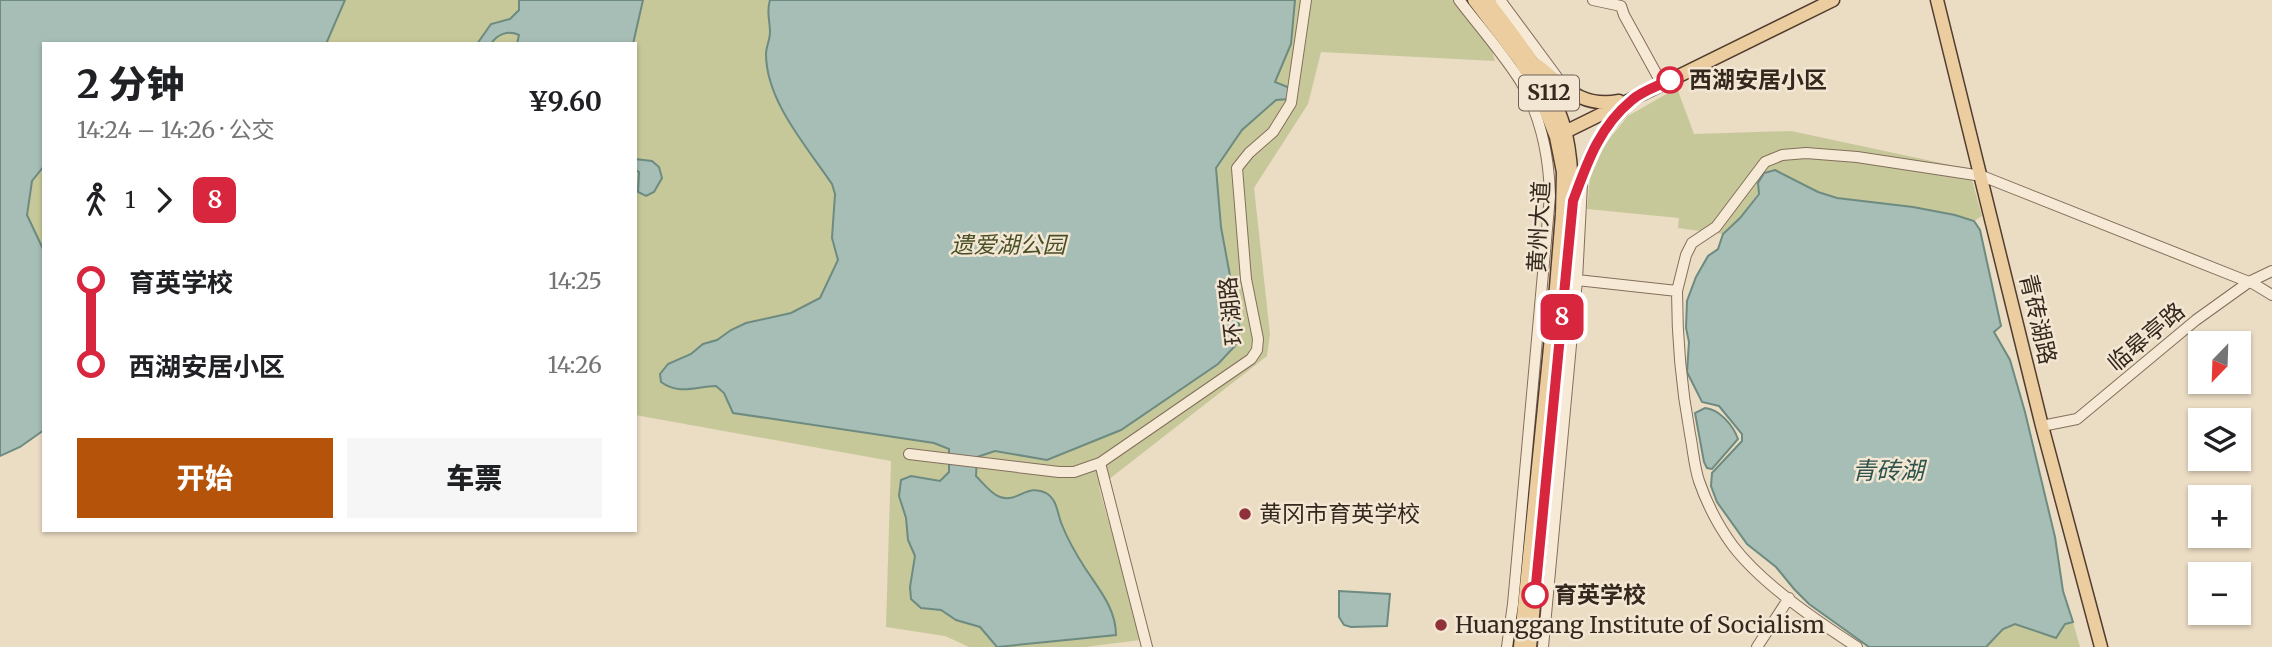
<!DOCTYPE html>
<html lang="zh">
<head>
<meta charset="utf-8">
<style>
	:root { --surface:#fff; --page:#f6f6f6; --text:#202124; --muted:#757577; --accent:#b45309 }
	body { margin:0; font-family:Merriweather,"Noto Sans SC",serif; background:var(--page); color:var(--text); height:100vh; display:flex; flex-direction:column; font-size:26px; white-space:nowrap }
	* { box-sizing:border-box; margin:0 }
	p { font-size:23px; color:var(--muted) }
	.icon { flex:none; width:38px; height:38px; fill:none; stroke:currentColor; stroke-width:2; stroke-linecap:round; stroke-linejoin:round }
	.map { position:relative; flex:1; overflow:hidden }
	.side { position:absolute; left:42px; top:42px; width:595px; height:490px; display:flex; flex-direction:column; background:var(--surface); border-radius:0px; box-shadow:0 2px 5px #0004 }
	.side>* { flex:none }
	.badge { padding:0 14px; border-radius:10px; font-size:24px; line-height:46px }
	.needle { width:46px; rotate:203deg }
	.fabs { position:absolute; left:2188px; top:331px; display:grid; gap:14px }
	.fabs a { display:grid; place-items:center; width:63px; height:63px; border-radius:0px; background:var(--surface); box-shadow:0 2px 5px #0004; font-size:35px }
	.map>.badge { position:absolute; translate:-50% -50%; box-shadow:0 0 0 4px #fff }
	.legs { display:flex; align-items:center; gap:10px; height:77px; padding:0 35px; font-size:23px }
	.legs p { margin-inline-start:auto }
	.head { display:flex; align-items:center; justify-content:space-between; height:119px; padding:0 35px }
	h1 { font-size:38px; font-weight:800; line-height:52px }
	.primary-button { display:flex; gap:14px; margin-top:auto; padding:14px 35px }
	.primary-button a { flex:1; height:80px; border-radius:0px; background:var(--accent); color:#fff; font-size:28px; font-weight:800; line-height:80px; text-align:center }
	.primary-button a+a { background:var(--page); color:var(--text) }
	ul { padding:0 35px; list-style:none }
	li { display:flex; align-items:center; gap:24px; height:84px; font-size:26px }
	li i { display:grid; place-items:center; width:10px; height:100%; margin:0 9px; background:currentColor }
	li i::after { content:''; width:18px; height:18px; margin:-9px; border:5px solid; border-radius:50%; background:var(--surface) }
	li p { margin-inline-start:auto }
	li:first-child i { background:linear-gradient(#0000 50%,currentColor 0) }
	li:last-child i { background:linear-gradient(currentColor 50%,#0000 0) }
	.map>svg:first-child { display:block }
	.green { fill:#c6c899 }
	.water { fill:#a6beb5; stroke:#6d8b81; stroke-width:2 }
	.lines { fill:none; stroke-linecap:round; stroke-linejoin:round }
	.minor-casing { stroke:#846e5c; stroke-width:12 }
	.major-casing { stroke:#523d30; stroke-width:15 }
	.minor { stroke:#f6ead7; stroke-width:10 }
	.major { stroke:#ebcd9f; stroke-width:12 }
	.line-1-casing { stroke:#fff; stroke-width:16 }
	.line-1 { stroke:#d7263d; stroke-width:10 }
	.stop-1-dot { fill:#fff; stroke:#d7263d; stroke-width:3.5 }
	.poi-dot { fill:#8e313a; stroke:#f3e7d3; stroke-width:2.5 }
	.labels { text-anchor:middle; stroke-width:5; stroke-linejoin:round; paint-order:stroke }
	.shield { fill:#f3e7d3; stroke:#6e6155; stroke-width:2 }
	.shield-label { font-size:21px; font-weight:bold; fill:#35281f }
	.stop-label { font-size:23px; font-weight:bold; fill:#35281f; stroke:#f3e7d3; text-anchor:start }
	.street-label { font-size:23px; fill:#35281f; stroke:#f3e7d3 }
	.park-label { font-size:23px; font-style:italic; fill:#495027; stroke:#f3e7d3 }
	.poi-label { font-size:23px; fill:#35281f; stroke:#f3e7d3; text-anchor:start }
	.water-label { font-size:24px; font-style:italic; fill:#2f544e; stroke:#f3e7d3 }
</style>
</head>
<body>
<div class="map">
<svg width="2272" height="647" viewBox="0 0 2272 647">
	<rect width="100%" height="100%" fill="#ebdcc4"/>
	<path class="green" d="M0,0H1453L1491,48L1495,61L1321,52L1308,104L1254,188L1270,334L1267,356L1099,487L1141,640L1085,647H969L945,636L886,627L891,461L635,415V44H44V430L20,447L0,456Z
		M1677,88L1694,134L1791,131L1969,169L1982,216L1974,221C1930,207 1885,209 1840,199C1817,194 1795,182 1775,170L1740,218L1723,234L1678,228L1679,218L1587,209L1590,177L1601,149L1628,116Z
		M2073,622L2080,647H1986L2003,629L2015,624L2056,638L2065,624Z"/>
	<path class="water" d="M0,0H345L326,44H44V166L32,181L27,215L44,251V430L20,447L0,456Z
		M519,0H643L633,44H517L519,35C508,30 497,34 491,44H477L491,24L510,19L519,10Z
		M770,0H1295L1291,44L1275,82L1290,88V99L1276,100L1242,130L1216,168L1221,227L1240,330L1235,346L1218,364L1121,430L1047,460L995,451L977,457L976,476C983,483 991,494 1000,497C1018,503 1027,483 1046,493C1058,500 1057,514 1062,525C1068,540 1076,554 1085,568C1099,589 1116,609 1116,635L997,647L980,627L956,620L941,610L921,608L911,599L910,587L915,556L908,540L906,518L899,496L901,480L911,476L940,481L949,472V449L934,443L733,413L724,393L716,386C694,387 679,395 661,382L660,374L668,364L691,354L703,344L717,340L731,330L746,323L791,313L820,298L838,260L832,238L835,194L832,184C807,147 766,101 766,54C766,47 770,40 770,32C770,21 766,11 770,0Z
		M635,159L652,161L659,167L662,178L654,192L646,196L638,192L639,172L635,170Z
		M1775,170L1818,192L1837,198L1913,207L1955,215L1974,221L1980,230L2001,326L1994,332L2010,360L2025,412L2055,537L2063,591L2073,622L2065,624L2056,638L2015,624L2003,629L1986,647H1869L1809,604L1794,589L1776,567L1747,544L1717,502L1711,486L1712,473L1742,441V434L1719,406L1702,402L1687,372L1689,342L1686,328L1687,301L1696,277L1708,256L1718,249L1723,234L1740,218L1759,194L1758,183L1764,173Z
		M1705,408C1719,409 1733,425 1738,439L1712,469L1707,468L1704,462L1695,413Z
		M1339,591L1390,594L1387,626L1351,627L1344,625L1339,617Z"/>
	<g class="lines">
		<defs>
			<path id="minor" d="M1459,0C1478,25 1505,56 1521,82C1541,117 1549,156 1550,196L1513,604L1507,647
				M1500,0L1557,77
				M1593,0L1621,6L1624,15L1662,84
				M1577,280L1677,291C1677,340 1681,385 1690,434C1693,449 1694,466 1699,481C1707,504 1719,527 1733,546C1762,584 1817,621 1857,647
				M1677,291L1686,255L1692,243L1716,227L1765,162L1782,155L1806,153L1857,157L1982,176L2254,284L2272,295
				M2042,426L2077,419L2196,320L2249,282L2272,271
				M909,454L1059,472H1074L1100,463L1251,359L1257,350L1258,339L1246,279L1237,168L1249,153L1273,132L1291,103L1306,0
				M1100,463L1147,647
				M1543,647L1577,280L1582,184
				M1757,647L1789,598"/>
			<path id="major" d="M1474,0L1519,59L1536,86L1556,137L1563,172L1562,214L1556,287L1520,647
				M1487,0C1517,40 1554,84 1566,134C1577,184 1570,234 1565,284
				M1937,0L2042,426L2101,647
				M1537,65C1565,87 1581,108 1619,101
				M1561,134L1833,0
				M1575,194C1589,158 1596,136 1624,108
				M1530,647L1557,362"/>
		</defs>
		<use href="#minor" class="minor-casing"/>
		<use href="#major" class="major-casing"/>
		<use href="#minor" class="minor"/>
		<use href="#major" class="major"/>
	</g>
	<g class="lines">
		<defs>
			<path id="line-1" d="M1535,595L1573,201C1587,163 1599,127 1632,100C1642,91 1658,86 1670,80"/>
		</defs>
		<use href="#line-1" class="line-1-casing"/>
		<use href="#line-1" class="line-1"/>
	</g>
	<g class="stop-1-dot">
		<circle cx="1670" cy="80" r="12"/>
		<circle cx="1535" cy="595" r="12"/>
	</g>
	<g class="poi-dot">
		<circle cx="1245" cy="514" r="7"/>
		<circle cx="1441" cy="625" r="7"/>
	</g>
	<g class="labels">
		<rect class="shield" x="1519" y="75.5" width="60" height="35" rx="5"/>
		<g class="shield-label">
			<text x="1549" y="100">S112</text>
		</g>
		<g class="stop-label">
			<text x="1689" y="88">西湖安居小区</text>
			<text x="1554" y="603">育英学校</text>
		</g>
		<g class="street-label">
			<text transform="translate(1539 227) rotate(-87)" y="8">黄州大道</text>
			<text transform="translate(1231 311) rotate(-96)" y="8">环湖路</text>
			<text transform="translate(2038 319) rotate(77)" y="8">青砖湖路</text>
			<text transform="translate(2146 337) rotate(-40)" y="8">临皋亭路</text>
		</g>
		<g class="park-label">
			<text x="1008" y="253">遗爱湖公园</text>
		</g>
		<g class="poi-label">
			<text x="1259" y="522">黄冈市育英学校</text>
			<text x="1455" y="633">Huanggang Institute of Socialism</text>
		</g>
		<g class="water-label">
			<text x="1888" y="479">青砖湖</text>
		</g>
	</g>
</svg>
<div class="fabs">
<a><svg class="needle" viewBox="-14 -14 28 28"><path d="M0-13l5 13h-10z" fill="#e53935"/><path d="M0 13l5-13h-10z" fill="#757577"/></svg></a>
<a><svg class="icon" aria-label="layers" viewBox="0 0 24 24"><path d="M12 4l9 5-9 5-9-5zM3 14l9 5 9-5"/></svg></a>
<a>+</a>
<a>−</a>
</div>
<b class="badge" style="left:1562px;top:317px;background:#d7263d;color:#fff">8</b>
<section class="side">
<div class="head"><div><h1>2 分钟</h1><p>14:24 – 14:26 · 公交</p></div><b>¥9.60</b></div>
<div class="legs"><svg class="icon" aria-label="walk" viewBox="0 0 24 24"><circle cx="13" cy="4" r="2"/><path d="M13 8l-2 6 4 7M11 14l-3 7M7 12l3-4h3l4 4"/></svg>1<svg class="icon" aria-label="forward" viewBox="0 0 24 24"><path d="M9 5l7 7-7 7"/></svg><b class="badge" style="background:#d7263d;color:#fff">8</b></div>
<ul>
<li><i style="color:#d7263d"></i><b>育英学校</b><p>14:25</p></li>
<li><i style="color:#d7263d"></i><b>西湖安居小区</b><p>14:26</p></li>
</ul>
<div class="primary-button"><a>开始</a><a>车票</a></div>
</section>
</div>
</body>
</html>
